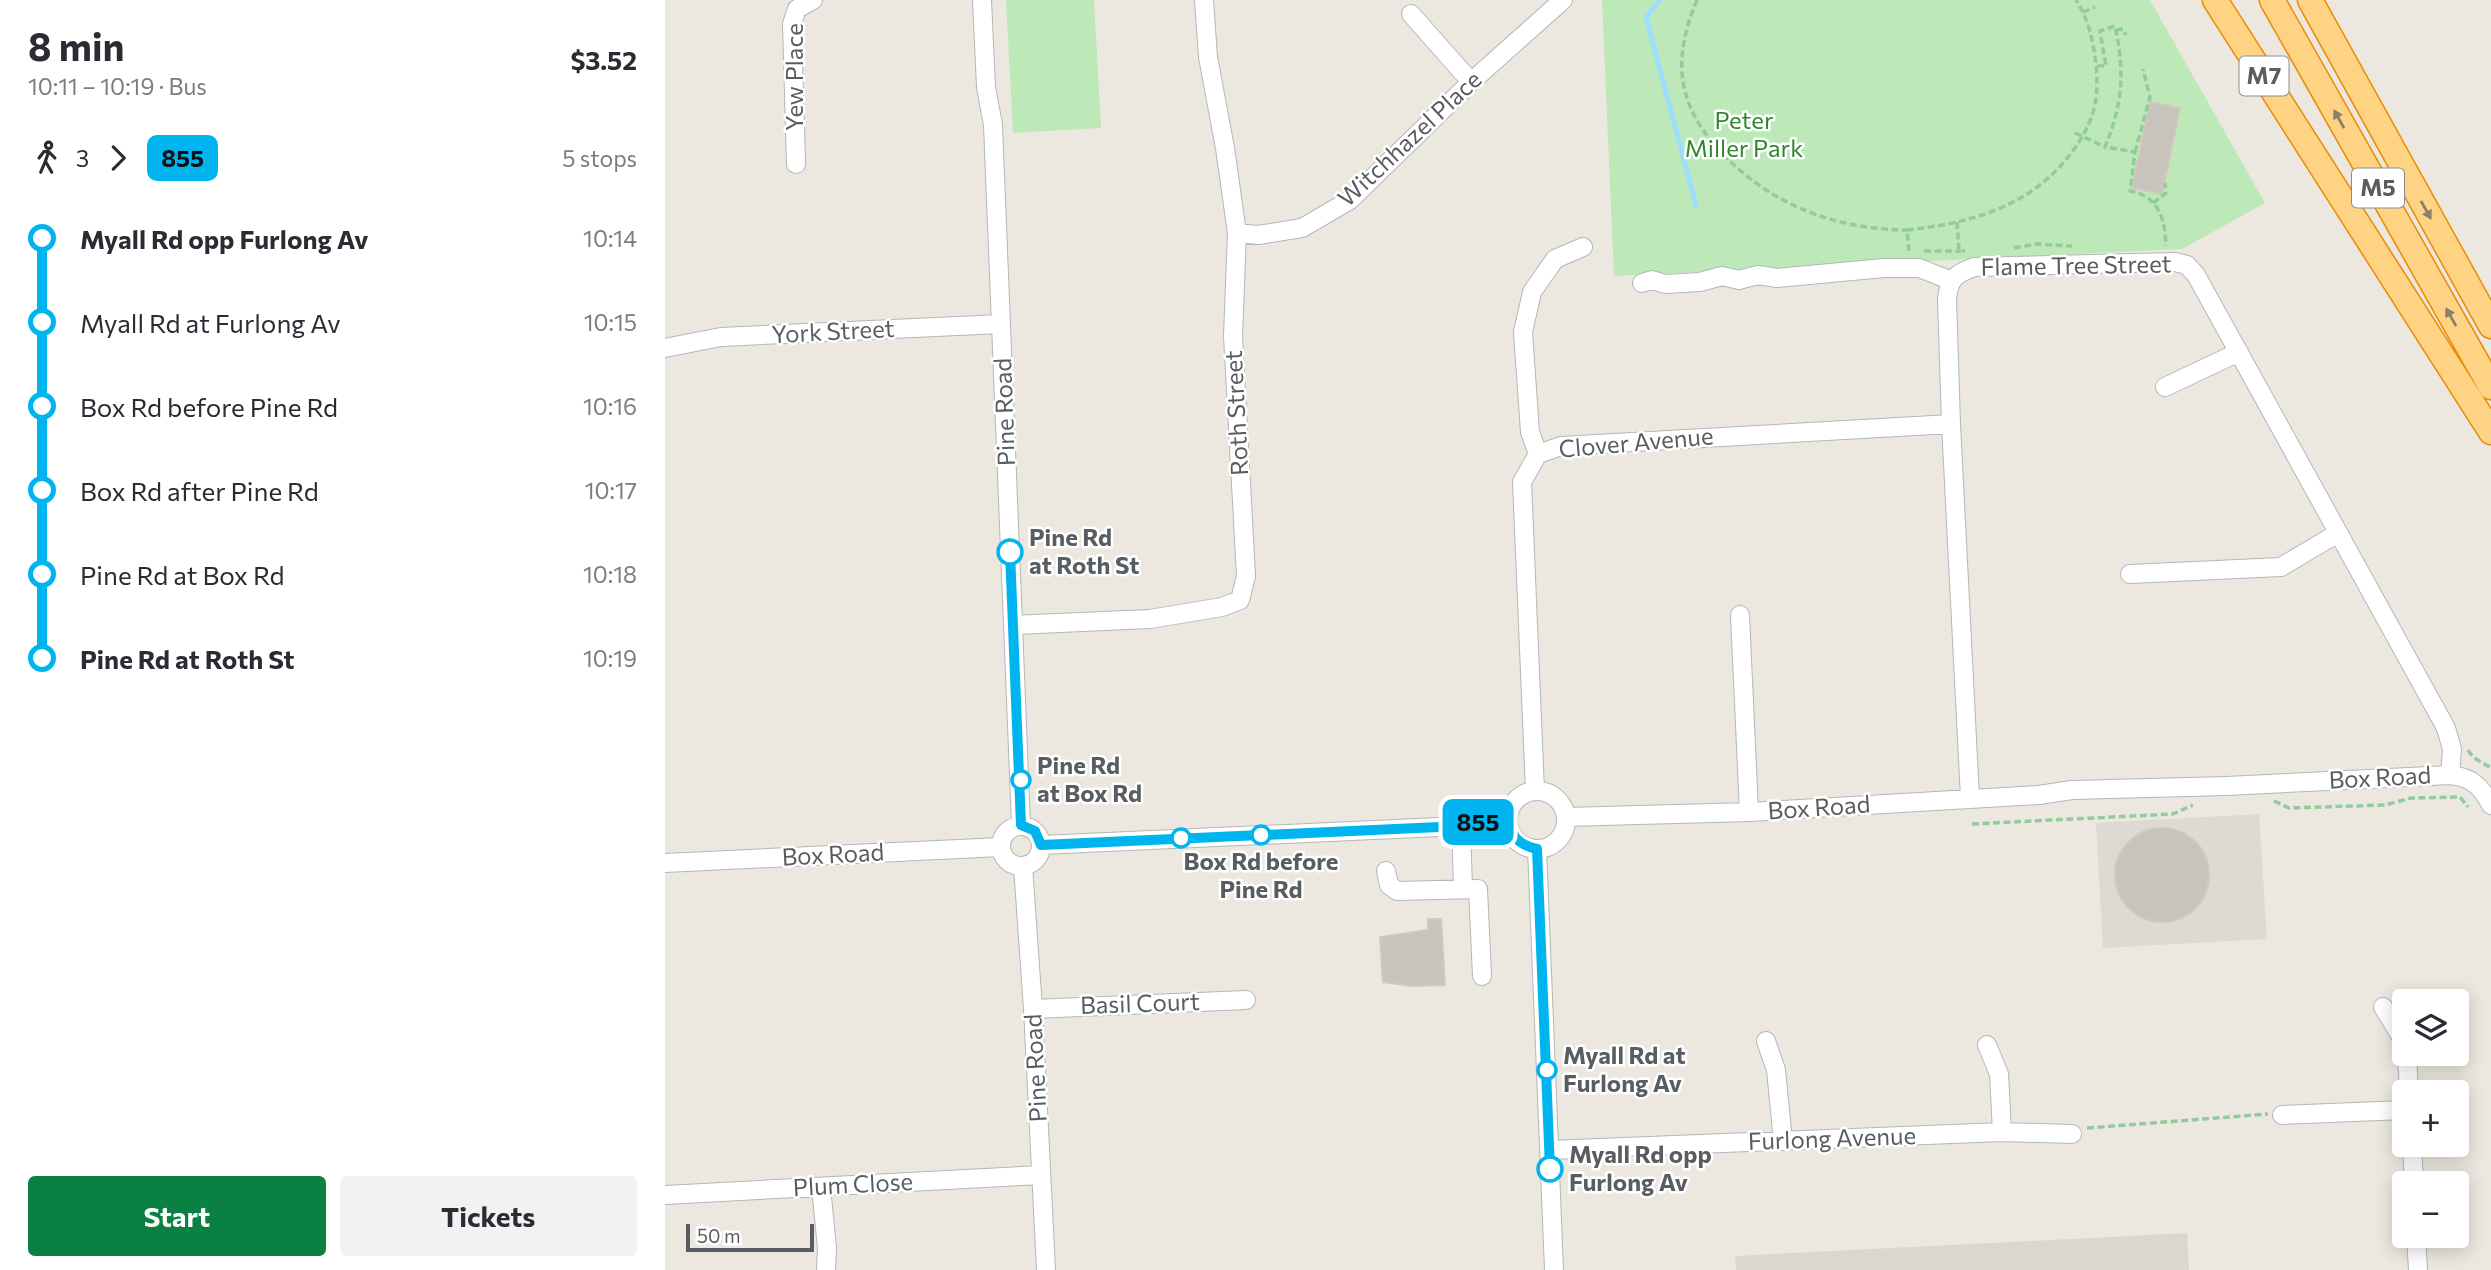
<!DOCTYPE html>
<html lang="en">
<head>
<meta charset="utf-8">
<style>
	:root { --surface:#fff; --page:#f2f2f3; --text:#2b2b33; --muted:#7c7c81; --accent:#0b8043 }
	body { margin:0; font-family:Commissioner,sans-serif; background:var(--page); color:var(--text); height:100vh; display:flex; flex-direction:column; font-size:26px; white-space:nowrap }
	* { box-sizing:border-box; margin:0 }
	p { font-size:23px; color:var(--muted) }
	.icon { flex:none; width:38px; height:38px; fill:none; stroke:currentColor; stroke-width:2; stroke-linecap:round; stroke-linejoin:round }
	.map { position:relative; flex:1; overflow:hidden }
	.side { display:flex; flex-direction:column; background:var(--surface); width:665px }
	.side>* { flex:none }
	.badge { padding:0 14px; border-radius:10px; font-size:24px; line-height:46px }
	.fabs { position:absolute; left:1727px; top:989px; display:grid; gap:14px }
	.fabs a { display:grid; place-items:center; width:77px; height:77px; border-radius:7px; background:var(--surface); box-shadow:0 4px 18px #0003; font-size:35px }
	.scale { position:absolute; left:21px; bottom:18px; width:128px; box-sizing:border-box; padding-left:7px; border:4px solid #585d62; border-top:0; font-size:19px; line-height:24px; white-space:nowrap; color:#585d62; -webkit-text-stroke:5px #fff; paint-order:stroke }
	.map>.badge { position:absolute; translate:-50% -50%; box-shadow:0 0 0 4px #fff }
	.legs { display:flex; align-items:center; gap:10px; height:77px; padding:0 28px; font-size:23px }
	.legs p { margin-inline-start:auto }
	.headline { display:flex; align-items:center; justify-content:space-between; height:119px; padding:0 28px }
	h1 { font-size:38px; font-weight:700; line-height:52px }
	.cta { display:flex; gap:14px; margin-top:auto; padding:14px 28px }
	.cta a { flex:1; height:80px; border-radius:7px; background:var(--accent); color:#fff; font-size:28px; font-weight:700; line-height:80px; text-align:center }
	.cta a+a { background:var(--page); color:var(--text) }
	ul { padding:0 28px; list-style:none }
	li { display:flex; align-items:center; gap:24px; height:84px; font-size:26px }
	li i { display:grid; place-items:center; width:10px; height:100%; margin:0 9px; background:currentColor }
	li i::after { content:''; width:18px; height:18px; margin:-9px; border:5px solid; border-radius:50%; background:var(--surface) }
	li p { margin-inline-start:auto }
	li:first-child i { background:linear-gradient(#0000 50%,currentColor 0) }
	li:last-child i { background:linear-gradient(currentColor 50%,#0000 0) }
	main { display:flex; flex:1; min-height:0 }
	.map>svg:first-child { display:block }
	.industrial { fill:#dddad4 }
	.education { fill:#dcd7ce }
	.green { fill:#bde8b8 }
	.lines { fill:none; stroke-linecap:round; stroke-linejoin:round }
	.stream { stroke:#9ddeff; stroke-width:5 }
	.building { fill:#c8c3bc; stroke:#d2c9bd; stroke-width:2 }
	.minor-casing { stroke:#b2b7bc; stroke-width:20 }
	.highway-casing { stroke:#ec8a00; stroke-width:27 }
	.path { stroke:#92cc9c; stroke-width:3.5; stroke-dasharray:7 3.5; stroke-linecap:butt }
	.minor { stroke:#fff; stroke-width:18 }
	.highway { stroke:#ffd384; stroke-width:24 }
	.oneway { fill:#8a806c }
	.line-1-casing { stroke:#fff; stroke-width:16 }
	.line-1 { stroke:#00b5ef; stroke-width:10 }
	.stop-1-dot { fill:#fff; stroke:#00b5ef; stroke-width:3.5 }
	.labels { text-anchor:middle; stroke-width:5; stroke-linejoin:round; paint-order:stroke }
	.shield { fill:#fff; stroke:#8a8e91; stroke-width:2 }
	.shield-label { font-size:23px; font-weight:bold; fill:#585d62 }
	.street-label { font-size:24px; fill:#585d62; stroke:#fff }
	.park-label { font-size:24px; fill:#31852d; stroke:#fff }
	.stop-label { font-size:24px; font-weight:bold; fill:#585d62; stroke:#fff; text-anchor:start }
</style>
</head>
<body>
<main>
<section class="side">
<div class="headline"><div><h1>8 min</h1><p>10:11 – 10:19 · Bus</p></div><b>$3.52</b></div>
<div class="legs"><svg class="icon" aria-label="walk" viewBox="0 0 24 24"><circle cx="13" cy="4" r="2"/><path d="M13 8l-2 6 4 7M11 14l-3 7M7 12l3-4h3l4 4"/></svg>3<svg class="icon" aria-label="forward" viewBox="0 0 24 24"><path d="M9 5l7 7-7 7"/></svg><b class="badge" style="background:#00b5ef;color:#111">855</b><p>5 stops</p></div>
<ul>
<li><i style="color:#00b5ef"></i><b>Myall Rd opp Furlong Av</b><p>10:14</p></li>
<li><i style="color:#00b5ef"></i><span>Myall Rd at Furlong Av</span><p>10:15</p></li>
<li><i style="color:#00b5ef"></i><span>Box Rd before Pine Rd</span><p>10:16</p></li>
<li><i style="color:#00b5ef"></i><span>Box Rd after Pine Rd</span><p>10:17</p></li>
<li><i style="color:#00b5ef"></i><span>Pine Rd at Box Rd</span><p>10:18</p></li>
<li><i style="color:#00b5ef"></i><b>Pine Rd at Roth St</b><p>10:19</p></li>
</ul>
<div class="cta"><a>Start</a><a>Tickets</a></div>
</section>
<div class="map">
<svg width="1826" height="1270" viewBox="0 0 1826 1270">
	<rect width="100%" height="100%" fill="#ede8df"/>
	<path class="industrial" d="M1594,814L1602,939L1438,948L1431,823Z"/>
	<path class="education" d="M1522,1233L1524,1270H1071L1070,1256Z"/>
	<path class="green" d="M341,0H429L436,128L348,133Z
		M937,0H1485L1600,203L1517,249L949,276Z"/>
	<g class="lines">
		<path class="stream" d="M995,0L981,17L1031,205"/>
	</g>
	<path class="building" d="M1485,102L1515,108L1497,194L1467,188Z
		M1450 875a47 47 0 1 1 94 0a47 47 0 1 1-94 0Z
		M763,919H776L780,985L747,986L718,982L715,937L763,930Z"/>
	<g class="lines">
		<defs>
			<path id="minor" d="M317,0L321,87L328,125L356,825
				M746,14L806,82
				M131,164L127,24L132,9L148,0
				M572,233L593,235L637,228L685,200L806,82L898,0
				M977,283L987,280L1000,284L1035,282L1057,276L1074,280L1093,275L1112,278L1219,268H1254L1287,281
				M0,348L56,337L336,324
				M1500,387L1574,352
				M873,454L865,432L858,332L867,292L890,259L918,247
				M1465,574L1616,567L1673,533
				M1075,615L1084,812
				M348,625L485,619L557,607L575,600L581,576L568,336L572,233L560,148L543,57L539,0
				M870,791L857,482L873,454L896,446L1286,424
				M843 820a29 29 0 1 1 58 0a29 29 0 1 1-58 0Z
				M1305,798L1286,424L1282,299C1284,279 1290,274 1309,267L1510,262L1522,265L1531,275L1781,728L1787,749L1785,775
				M901,817L1084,812L1374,795L1407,790L1561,786L1785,775C1806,777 1816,786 1826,805
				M336 846a20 20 0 1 1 40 0a20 20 0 1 1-40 0Z
				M796,826L798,889
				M376,845L796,826L843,817
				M872,849L889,1270
				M0,863L336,847
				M358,866L368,1009L381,1270
				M721,871L724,885L732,891L813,889L817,976
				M1718,1007L1740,1043
				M368,1009L581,1000
				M1101,1041L1111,1070L1118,1141
				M1322,1045L1334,1074L1337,1132
				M1742,1054L1744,1092
				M1617,1115L1740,1110
				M1747,1144L1749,1183
				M885,1150L1337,1132L1407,1134
				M156,1187L162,1248L161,1270
				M0,1195L376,1175
				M1751,1236L1753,1270"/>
			<path id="highway" d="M1550,0L1826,432
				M1607,0L1826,387
				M1645,0L1826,326"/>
		</defs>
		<use href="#minor" class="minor-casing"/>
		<use href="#highway" class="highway-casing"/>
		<path class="path" d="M1032,0C1019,30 1011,66 1022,98C1028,118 1042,137 1056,152C1106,205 1169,229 1242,230
			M1418,12L1430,7
			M1451,30L1458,29L1461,35
			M1432,66H1441L1435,31L1450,26C1460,72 1458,103 1440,147L1470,152L1465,191C1494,196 1500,219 1501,246
			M1410,133L1440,147
			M1470,152L1485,97L1478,69
			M1488,203L1501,193L1500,183
			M1292,222L1294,251H1300
			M1349,248L1371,244L1407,246
			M1244,251L1242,230C1279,226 1316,219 1350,201C1384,184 1419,146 1429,109C1434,88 1432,65 1428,45C1425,29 1420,14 1411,0
			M1259,251H1294V253
			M1803,750L1808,757L1826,768
			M1609,801L1624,808L1720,805L1746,798L1795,797L1803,807
			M1307,824L1508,814L1528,805
			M1422,1128L1603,1114"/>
		<use href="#minor" class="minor"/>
		<use href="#highway" class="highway"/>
	</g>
	<defs><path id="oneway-solid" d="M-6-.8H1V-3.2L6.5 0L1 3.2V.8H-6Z" transform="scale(1.75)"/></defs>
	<g class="oneway">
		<use href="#oneway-solid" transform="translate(1674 119) rotate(-119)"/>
		<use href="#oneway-solid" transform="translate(1761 210) rotate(61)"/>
		<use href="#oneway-solid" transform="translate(1786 317) rotate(-119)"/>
	</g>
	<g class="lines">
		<defs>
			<path id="line-1" d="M345,552L356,825L370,831L376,845L796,826L843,817C845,836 854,845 872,849L885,1169"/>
		</defs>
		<use href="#line-1" class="line-1-casing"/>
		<use href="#line-1" class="line-1"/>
	</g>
	<g class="stop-1-dot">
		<circle cx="345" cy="552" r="12"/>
		<circle cx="356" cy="780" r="9"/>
		<circle cx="596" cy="835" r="9"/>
		<circle cx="516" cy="838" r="9"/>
		<circle cx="882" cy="1070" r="9"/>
		<circle cx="885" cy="1169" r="12"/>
	</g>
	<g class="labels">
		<g class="shield">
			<rect x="1574.5" y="56.5" width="49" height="39" rx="5"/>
			<rect x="1687" y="168.5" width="52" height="39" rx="5"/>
		</g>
		<g class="shield-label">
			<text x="1599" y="84">M7</text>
			<text x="1713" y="196">M5</text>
		</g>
		<g class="street-label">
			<text transform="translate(130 77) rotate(-90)" y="8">Yew Place</text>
			<text transform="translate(745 139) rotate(-43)" y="8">Witchhazel Place</text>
			<text transform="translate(1411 266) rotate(-1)" y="8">Flame Tree Street</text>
			<text transform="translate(168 332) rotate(-3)" y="8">York Street</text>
			<text transform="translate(340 412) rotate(-92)" y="8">Pine Road</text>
			<text transform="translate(572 413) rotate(-93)" y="8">Roth Street</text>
			<text transform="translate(971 443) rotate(-5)" y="8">Clover Avenue</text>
			<text transform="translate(1715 778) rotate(-3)" y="8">Box Road</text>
			<text transform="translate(1154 808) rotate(-4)" y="8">Box Road</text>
			<text transform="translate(168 855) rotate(-3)" y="8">Box Road</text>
			<text transform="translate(475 1004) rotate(-2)" y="8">Basil Court</text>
			<text transform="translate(371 1068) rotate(-93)" y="8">Pine Road</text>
			<text transform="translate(1167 1139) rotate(-2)" y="8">Furlong Avenue</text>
			<text transform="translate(188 1185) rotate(-3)" y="8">Plum Close</text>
		</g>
		<g class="park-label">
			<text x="1079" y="129">Peter<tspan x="1079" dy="28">Miller Park</tspan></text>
		</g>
		<g class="stop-label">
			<text x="364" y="546">Pine Rd<tspan x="364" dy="28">at Roth St</tspan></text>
			<text x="372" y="774">Pine Rd<tspan x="372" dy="28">at Box Rd</tspan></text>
			<text x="596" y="870" text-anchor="middle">Box Rd before<tspan x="596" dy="28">Pine Rd</tspan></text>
			<text x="898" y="1064">Myall Rd at<tspan x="898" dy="28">Furlong Av</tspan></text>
			<text x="904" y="1163">Myall Rd opp<tspan x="904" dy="28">Furlong Av</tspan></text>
		</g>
	</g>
</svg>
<div class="fabs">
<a><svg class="icon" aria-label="layers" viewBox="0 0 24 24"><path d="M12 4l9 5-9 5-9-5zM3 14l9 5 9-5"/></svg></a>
<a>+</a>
<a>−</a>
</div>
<div class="scale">50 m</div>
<b class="badge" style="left:813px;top:822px;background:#00b5ef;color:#111">855</b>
</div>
</main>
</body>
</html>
